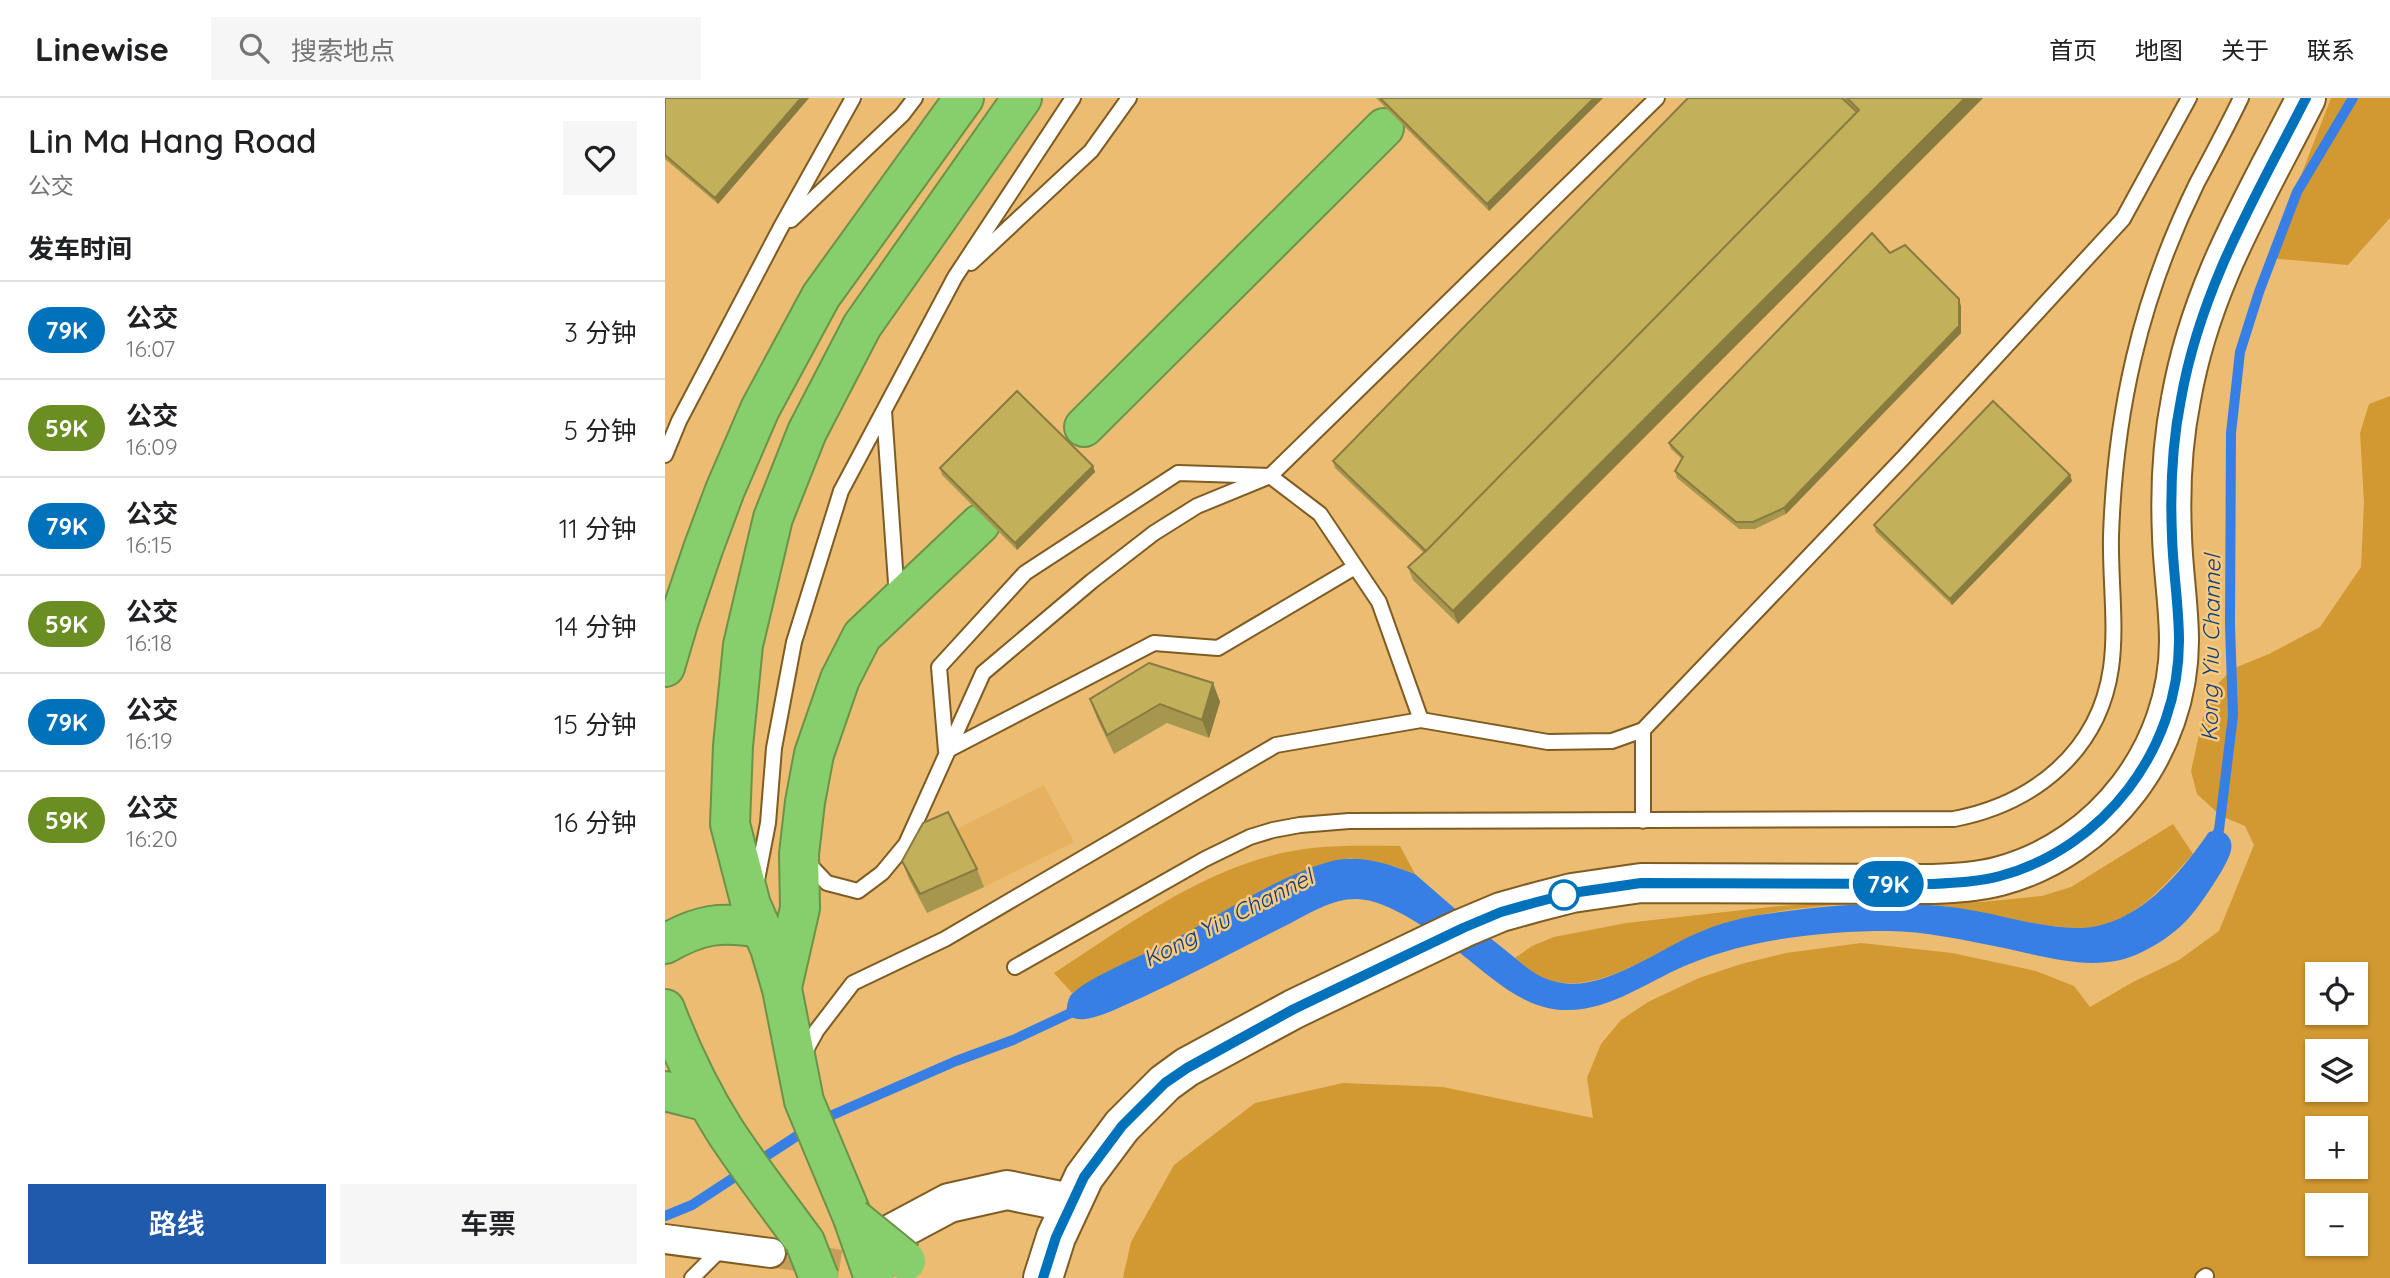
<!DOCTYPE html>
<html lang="zh">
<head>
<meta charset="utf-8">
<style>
	:root { --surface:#fff; --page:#f6f6f6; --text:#202124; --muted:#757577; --line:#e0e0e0; --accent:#1f5aac }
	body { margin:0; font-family:Quicksand,"Noto Sans SC",sans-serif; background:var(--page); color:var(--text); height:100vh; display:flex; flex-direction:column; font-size:26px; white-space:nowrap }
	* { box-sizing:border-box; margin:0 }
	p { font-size:23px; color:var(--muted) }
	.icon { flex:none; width:38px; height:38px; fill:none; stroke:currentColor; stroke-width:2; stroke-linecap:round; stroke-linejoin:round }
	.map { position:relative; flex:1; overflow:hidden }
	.details { display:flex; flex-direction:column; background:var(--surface); width:665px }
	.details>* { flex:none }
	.badge { padding:0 14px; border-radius:23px; font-size:24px; line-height:46px }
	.controls { position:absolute; left:1640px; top:864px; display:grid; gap:14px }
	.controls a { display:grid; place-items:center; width:63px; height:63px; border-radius:0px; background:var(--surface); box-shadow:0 2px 5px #0004; font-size:35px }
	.map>.badge { position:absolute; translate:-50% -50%; box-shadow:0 0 0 4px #fff }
	h2 { padding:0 28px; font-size:26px; line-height:63px }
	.round { display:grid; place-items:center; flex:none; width:74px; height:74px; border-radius:0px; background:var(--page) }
	.summary { display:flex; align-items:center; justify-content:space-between; height:119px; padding:0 28px }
	h1 { font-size:33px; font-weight:600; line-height:52px }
	.cta { display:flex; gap:14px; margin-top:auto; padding:14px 28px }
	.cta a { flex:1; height:80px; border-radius:0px; background:var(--accent); color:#fff; font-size:28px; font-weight:600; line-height:80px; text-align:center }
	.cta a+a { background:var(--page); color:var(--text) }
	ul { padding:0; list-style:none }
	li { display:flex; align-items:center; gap:21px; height:98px; padding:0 28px; border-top:2px solid var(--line) }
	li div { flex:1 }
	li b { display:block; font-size:26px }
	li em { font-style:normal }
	li .badge { min-width:77px; font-weight:700; text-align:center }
	header { display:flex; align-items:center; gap:42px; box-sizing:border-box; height:98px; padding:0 35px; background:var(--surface); border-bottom:2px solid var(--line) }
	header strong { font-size:33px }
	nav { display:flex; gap:38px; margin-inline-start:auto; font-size:24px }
	.search { width:490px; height:63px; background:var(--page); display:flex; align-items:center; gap:18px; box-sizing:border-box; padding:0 24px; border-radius:0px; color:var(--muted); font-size:26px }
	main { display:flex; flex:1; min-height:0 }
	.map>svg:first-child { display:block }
	.built { fill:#e6b25f }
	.green { fill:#d29831; fill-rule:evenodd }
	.water { fill:#377fe4 }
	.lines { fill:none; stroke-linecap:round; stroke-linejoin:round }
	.stream { stroke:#377fe4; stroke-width:10 }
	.street-tunnel { stroke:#c79e5c; stroke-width:28; stroke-dasharray:28 14; stroke-linecap:butt }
	.lane-casing { stroke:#7e5c22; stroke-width:18 }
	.street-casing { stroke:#7e5c22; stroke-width:32 }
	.secondary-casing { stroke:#7e5c22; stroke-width:42 }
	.highway-casing { stroke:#6b9348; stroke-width:42 }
	.lane { stroke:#fff; stroke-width:14 }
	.street { stroke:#fff; stroke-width:28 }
	.secondary { stroke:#fff; stroke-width:38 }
	.highway { stroke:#87ce6c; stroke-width:38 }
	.highway-bridge-casing { stroke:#6b9348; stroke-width:42; stroke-linecap:butt }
	.highway-bridge { stroke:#87ce6c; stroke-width:38 }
	.wall { fill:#a7974e }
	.shaded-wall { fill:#887b40 }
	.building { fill:#c2b05b; stroke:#887b40; stroke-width:2 }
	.line-casing { stroke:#fff; stroke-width:16 }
	.line { stroke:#0072bc; stroke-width:10 }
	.stop-dot { fill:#fff; stroke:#0072bc; stroke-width:3.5 }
	.labels { text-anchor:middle; stroke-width:5; stroke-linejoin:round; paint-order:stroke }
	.water-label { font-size:23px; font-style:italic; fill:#0e3e7e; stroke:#f9c97e }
</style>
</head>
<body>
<header>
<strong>Linewise</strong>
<div class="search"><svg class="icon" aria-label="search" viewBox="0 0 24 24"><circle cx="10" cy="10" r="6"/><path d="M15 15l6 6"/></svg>搜索地点</div>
<nav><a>首页</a><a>地图</a><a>关于</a><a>联系</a></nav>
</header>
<main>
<section class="details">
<div class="summary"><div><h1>Lin Ma Hang Road</h1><p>公交</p></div><a class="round"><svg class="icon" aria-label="heart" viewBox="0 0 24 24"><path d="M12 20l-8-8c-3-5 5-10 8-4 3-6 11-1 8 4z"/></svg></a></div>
<h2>发车时间</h2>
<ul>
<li><span class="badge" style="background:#0072bc;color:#fff">79K</span><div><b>公交</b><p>16:07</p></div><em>3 分钟</em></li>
<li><span class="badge" style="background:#6b8e23;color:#fff">59K</span><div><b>公交</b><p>16:09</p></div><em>5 分钟</em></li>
<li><span class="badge" style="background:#0072bc;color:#fff">79K</span><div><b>公交</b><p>16:15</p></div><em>11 分钟</em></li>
<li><span class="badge" style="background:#6b8e23;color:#fff">59K</span><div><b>公交</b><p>16:18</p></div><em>14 分钟</em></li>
<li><span class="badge" style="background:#0072bc;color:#fff">79K</span><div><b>公交</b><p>16:19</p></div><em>15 分钟</em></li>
<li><span class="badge" style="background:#6b8e23;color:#fff">59K</span><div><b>公交</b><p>16:20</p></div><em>16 分钟</em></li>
</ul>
<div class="cta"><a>路线</a><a>车票</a></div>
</section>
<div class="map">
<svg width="1725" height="1180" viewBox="0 0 1725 1180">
	<rect width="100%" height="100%" fill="#ebbc72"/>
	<path class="built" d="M379,687L409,744L319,789L262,815L290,732Z"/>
	<path class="green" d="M1666,0H1725V120L1683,167L1604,160Z
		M1725,298V1180H458L466,1144L509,1067L590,1005L678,985L778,989L928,1020L922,980L936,946L956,922L983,904L1034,880L1076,866L1121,855L1196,845L1287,855L1371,873L1409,888L1425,909L1468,884L1514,862L1554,833L1589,747L1580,728L1556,718L1532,696L1526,673L1538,619L1552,587L1567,571L1604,556L1655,529L1696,469L1699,404L1695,335L1704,306ZM1652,877H1690V915H1652ZM1652,954H1690V992H1652ZM1652,1031H1690V1069H1652ZM1652,1108H1690V1146H1652Z
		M1508,726L1528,756C1502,784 1480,812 1443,826C1405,839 1331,816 1290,810C1221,799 1092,807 1028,837C981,859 919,907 865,874C860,871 855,864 850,860L867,848L889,839L961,825L1114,808L1158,805L1317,804L1377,798L1406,789Z
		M735,748L750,776L729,768L685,760L606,788L552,819L432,880L407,895L389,875C468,824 551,760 648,750C677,747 706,748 735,748Z"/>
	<path class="water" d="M1554,732C1563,736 1568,742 1566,752C1564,766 1531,814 1520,824C1507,837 1493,846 1477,854C1433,877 1379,858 1334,849C1297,842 1260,833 1223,833C1158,833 1087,841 1027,865C985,881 946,914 898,912C858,911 825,878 795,855C778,842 760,829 741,818C726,810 708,801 691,801C667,801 645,815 624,826C574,851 526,877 476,900C459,907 438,919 420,921C413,922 407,920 401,917C402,910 402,903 406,897C420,881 478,857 500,846C552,820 611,778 667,763C695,756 724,766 750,776C779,801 808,827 839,851C857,865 869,879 892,884C936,895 991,853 1030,836C1052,826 1078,819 1101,816C1162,807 1225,802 1286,809C1330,814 1374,831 1417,830C1473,827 1515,776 1544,734Z"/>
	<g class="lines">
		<path class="stream" d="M1549,742L1554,732L1568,618L1565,527L1566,335L1575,254L1594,194L1632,94L1688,0
			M156,1022L291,963L348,942L412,912
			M92,1064L144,1030
			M0,1118L27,1107L79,1073"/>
		<path class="street-tunnel" d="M106,1155L196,1169"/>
		<defs>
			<path id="lane" d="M126,122L237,17L250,0
				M306,165L426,53L464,0
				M219,313L232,499
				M0,357L14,323L116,129L188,0
				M690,469L553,550L489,545L281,653L274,569L360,475L513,375L605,378L992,0
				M978,632V723
				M140,762L162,785L193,793L217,775L241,746L318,575L427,483L489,435L532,408L605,378L655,416L714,504L756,622
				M92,782L103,725L109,650L129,544L176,393L290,179L408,0
				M350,869L540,761L585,739L608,732L635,727L684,723L1289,721C1368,706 1434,654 1446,570C1452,527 1445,482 1446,438C1448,378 1455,318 1469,259C1483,199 1505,140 1532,85C1547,57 1562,29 1576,0
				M137,959L152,932L188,885L280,841L611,647L756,622L883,644L947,643L978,632L1239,359L1458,121L1524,0
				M27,1180L57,1150
				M1538,1180L1541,1178"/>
			<path id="street" d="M0,1141L106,1155"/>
			<path id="secondary" d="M226,1136L284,1105L342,1092L406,1105
				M378,1180L391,1139L419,1079L457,1028L500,985L522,969L629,911L798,830L836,814L872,804L907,795L976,785L1267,786C1289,785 1313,784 1335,778C1439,750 1514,651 1514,543C1514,508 1508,473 1507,438C1505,392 1507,346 1516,301C1536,187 1590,101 1641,0"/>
			<path id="highway" d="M419,329L719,30
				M0,569L13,525L38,451L60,392L95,311L156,198L299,0
				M0,846C35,826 56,823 96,830
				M117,889L135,810L134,756L140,704L149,656L175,581L197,538L315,426
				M0,911C16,953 36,995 60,1033C85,1071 113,1107 140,1144
				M0,993L43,1004
				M188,1120L139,1003L117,891L105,850L86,807L65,726L68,648L78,547L108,420L142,334L197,228L357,0"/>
		</defs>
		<use href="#lane" class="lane-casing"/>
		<use href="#street" class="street-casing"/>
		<use href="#secondary" class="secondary-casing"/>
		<use href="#highway" class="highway-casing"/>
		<use href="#lane" class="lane"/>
		<use href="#street" class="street"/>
		<use href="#secondary" class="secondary"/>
		<use href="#highway" class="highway"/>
		<defs>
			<path id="highway-bridge" d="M188,1120L241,1163
				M188,1120L209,1180
				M140,1144L154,1180"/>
		</defs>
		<use href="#highway-bridge" class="highway-bridge-casing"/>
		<use href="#highway-bridge" class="highway-bridge"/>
	</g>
	<path class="wall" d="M0,0H144L53,106L0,61Z
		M711,0H938L824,113Z
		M1023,0H1318L793,526L748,482L743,469L759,455L670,370L668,363Z
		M1225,155L1296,208V235L1121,416L1090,431H1074L1012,380L1010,373L1017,361L1006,351L1004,345Z
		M428,368L430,374L352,452L277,377L275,370Z
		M1405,377L1407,383L1287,507L1211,434L1209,427Z
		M548,585L555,604L544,640L502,625L449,656L432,620L425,601Z
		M237,763L312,771L319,789L262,815L244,781Z"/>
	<path class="shaded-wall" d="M136,0H144L53,106L50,100Z
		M929,0H938L824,113L822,106Z
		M1300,0H1318L793,526L788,513Z
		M1294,201L1296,208V235L1121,416L1119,410Z
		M428,368L430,374L352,452L350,445Z
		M1405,377L1407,383L1287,507L1285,501Z
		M548,585L555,604L544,640L537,622Z"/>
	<path class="building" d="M0,0H136L50,100L0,57Z
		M715,0H929L822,106Z
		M1023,0H1177L1192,14L761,453L668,363Z
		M1182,0H1300L788,513L743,469L763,451L1194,12Z
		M1207,135L1225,155L1240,147L1294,201V228L1119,410L1088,424H1071L1010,373L1018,359L1004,345Z
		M352,293L428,368L350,445L275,370Z
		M1328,303L1405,377L1285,501L1209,427Z
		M484,565L548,585L537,622L495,606L442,637L425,601Z
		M283,714L312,771L255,796L237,763L258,725Z"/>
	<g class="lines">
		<defs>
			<path id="line" d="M378,1180L391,1139L419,1079L457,1028L500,985L522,970L629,911L798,830L836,814L872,804L907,795L976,785L1267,786C1289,785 1313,784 1335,778C1439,750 1514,651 1514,543C1514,508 1508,473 1507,438C1505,392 1507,346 1516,301C1536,189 1590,100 1641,0"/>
		</defs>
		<use href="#line" class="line-casing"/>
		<use href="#line" class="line"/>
	</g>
	<circle class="stop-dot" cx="899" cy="797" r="14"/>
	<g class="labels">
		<g class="water-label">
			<text transform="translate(1546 550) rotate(-89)" y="8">Kong Yiu Channel</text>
			<text transform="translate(563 820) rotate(-27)" y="8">Kong Yiu Channel</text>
		</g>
	</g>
</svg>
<div class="controls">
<a><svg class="icon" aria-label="locate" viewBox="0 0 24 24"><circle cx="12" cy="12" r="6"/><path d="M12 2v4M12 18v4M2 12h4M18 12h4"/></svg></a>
<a><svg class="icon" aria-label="layers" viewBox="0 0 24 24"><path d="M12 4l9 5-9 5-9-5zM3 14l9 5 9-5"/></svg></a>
<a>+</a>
<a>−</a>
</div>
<b class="badge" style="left:1223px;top:786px;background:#0072bc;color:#fff">79K</b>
</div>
</main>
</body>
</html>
